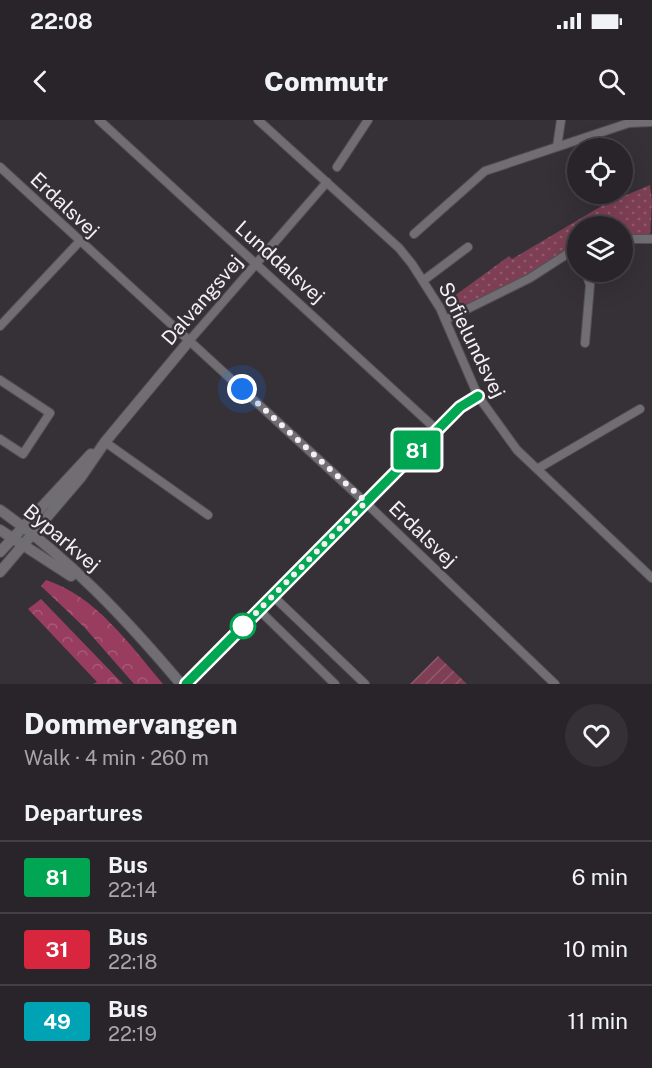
<!DOCTYPE html>
<html lang="en">
<head>
<meta charset="utf-8">
<style>
	:root { --surface:#282429; --page:#343035; --text:#f1f3f6; --muted:#a5a4a8; --line:#444146 }
	body { margin:0; font-family:"Public Sans",sans-serif; background:var(--page); color:var(--text); height:100vh; display:flex; flex-direction:column; font-size:22px; white-space:nowrap }
	* { box-sizing:border-box; margin:0 }
	p { font-size:20px; color:var(--muted) }
	.icon { flex:none; width:33px; height:33px; fill:none; stroke:currentColor; stroke-width:2; stroke-linecap:round; stroke-linejoin:round }
	.map { position:relative; height:564px; overflow:hidden }
	.panel { display:flex; flex-direction:column; background:var(--surface); flex:1 }
	.panel>* { flex:none }
	.badge { padding:0 12px; border-radius:4px; font-size:21px; line-height:39px }
	.fabs { position:absolute; left:567px; top:18px; display:grid; gap:12px }
	.fabs a { display:grid; place-items:center; width:66px; height:66px; border-radius:50%; background:var(--surface); box-shadow:0 6px 24px #0002,0 0 0 2px var(--line); font-size:30px }
	.you { position:absolute; width:30px; height:30px; margin:-15px; border:4px solid #fff; border-radius:50%; background:#1a73e8; box-shadow:0 0 0 9px #1a73e833 }
	.map>.badge { position:absolute; translate:-50% -50%; box-shadow:0 0 0 3px #fff }
	h2 { padding:0 24px; font-size:22px; line-height:54px }
	.round { display:grid; place-items:center; flex:none; width:63px; height:63px; border-radius:32px; background:var(--page) }
	.summary { display:flex; align-items:center; justify-content:space-between; height:102px; padding:0 24px }
	h1 { font-size:28px; font-weight:800; line-height:45px }
	ul { padding:0; list-style:none }
	li { display:flex; align-items:center; gap:18px; height:72px; padding:0 24px; border-top:2px solid var(--line) }
	li div { flex:1 }
	li b { display:block; font-size:22px }
	li em { font-style:normal }
	li .badge { min-width:66px; font-weight:700; text-align:center }
	.status { display:flex; justify-content:space-between; align-items:center; height:42px; padding:0 30px; background:var(--surface); direction:ltr }
	.status svg { height:16px; fill:currentColor }
	header { display:flex; justify-content:space-between; align-items:center; height:78px; padding:0 24px; background:var(--surface); font-size:27px; font-weight:800 }
	.map>svg:first-child { display:block }
	.grass { fill:url(#grass-dots) }
	.forest { fill:url(#forest-crowns) }
	.garden { fill:url(#garden-furrows) }
	.lines { fill:none; stroke-linecap:round; stroke-linejoin:round }
	.minor-casing { stroke:#544f55; stroke-width:10 }
	.tertiary-casing { stroke:#544f55; stroke-width:12 }
	.minor { stroke:#706e72; stroke-width:8 }
	.tertiary { stroke:#706e72; stroke-width:10 }
	.line-casing { stroke:#fff; stroke-width:14 }
	.line { stroke:#00a651; stroke-width:9 }
	.walk { stroke:#f4eff4; stroke-width:6; stroke-dasharray:0 10.8 }
	.stop-dot { fill:#fff; stroke:#00a651; stroke-width:3 }
	.labels { text-anchor:middle; stroke-width:5; stroke-linejoin:round; paint-order:stroke }
	.street-label { font-size:20px; fill:#f4eff4; stroke:#363037 }
</style>
</head>
<body>
<div class="status"><b>22:08</b><svg viewBox="0 0 49 12"><path d="M0 12V9h3v3zM5 12V6h3v6zM10 12V3h3v9zM15 12V0h3v12zM26 1h20v11H26zM47 4h2v5h-2z"/></svg></div>
<header><svg class="icon" aria-label="back" viewBox="0 0 24 24"><path d="M15 5l-7 7 7 7"/></svg>Commutr<svg class="icon" aria-label="search" viewBox="0 0 24 24"><circle cx="10" cy="10" r="6"/><path d="M15 15l6 6"/></svg></header>
<div class="map">
<svg width="652" height="564" viewBox="0 0 652 564">
	<defs>
		<pattern id="grass-dots" width="8" height="8" patternUnits="userSpaceOnUse" patternTransform="scale(1.5)"><rect width="8" height="8" fill="#7e3f54"/><path d="M2 2h.1M6 6h.1" fill="none" stroke="#915b6d" stroke-width="1.8" stroke-linecap="round"/></pattern>
		<pattern id="forest-crowns" width="20" height="18" patternUnits="userSpaceOnUse" patternTransform="scale(1.5)"><rect width="20" height="18" fill="#993d5e"/><path d="M2 6a3 3 0 1 1 6 0M12 15a3 3 0 1 1 6 0" fill="none" stroke="#a85976"/></pattern>
		<pattern id="garden-furrows" width="10" height="10" patternUnits="userSpaceOnUse" patternTransform="scale(1.5)"><rect width="10" height="10" fill="#7e3f54"/><path d="M-1 1l2-2M0 10L10 0M9 11l2-2" fill="none" stroke="#915b6d"/></pattern>
	</defs>
	<rect width="100%" height="100%" fill="#363037"/>
	<path class="grass" d="M650,65L652,82L650,116L623,115L622,106H578L577,123L529,155L450,192L446,182L509,136L512,139L605,84Z"/>
	<path class="forest" d="M46,460C96,476 130,525 163,564H134L85,508L41,466Z
		M41,479L123,564H93L97,562L28,489Z"/>
	<path class="garden" d="M438,536L467,564H410Z"/>
	<g class="lines">
		<defs>
			<path id="minor" d="M99,0L437,310
				M258,0L399,128L412,144L440,188L478,276L517,330L652,458
				M557,27L561,0
				M0,47L365,382L555,564
				M337,47L368,0
				M414,114L485,51L629,3L652,2
				M622,119H652
				M424,160L468,127
				M445,200L530,158L578,127
				M0,206L80,121
				M189,221L327,62
				M585,223L590,165L586,152
				M0,260L50,293L23,334L0,319
				M105,322L208,395
				M537,349L640,289
				M273,476L365,564
				M259,490L335,564
				M185,564L460,287L478,276"/>
			<path id="tertiary" d="M0,390C69,438 127,500 181,564
				M0,410L71,456
				M0,432L91,334
				M0,452L81,357L105,322L189,221"/>
		</defs>
		<use href="#minor" class="minor-casing"/>
		<use href="#tertiary" class="tertiary-casing"/>
		<use href="#minor" class="minor"/>
		<use href="#tertiary" class="tertiary"/>
	</g>
	<g class="lines">
		<defs>
			<path id="line" d="M186,564L460,287L478,276"/>
		</defs>
		<use href="#line" class="line-casing"/>
		<use href="#line" class="line"/>
		<path class="walk" d="M242,269L366,382L243,506"/>
	</g>
	<circle class="stop-dot" cx="243" cy="506" r="12"/>
	<g class="labels">
		<g class="street-label">
			<text transform="translate(65 85) rotate(43)" y="7">Erdalsvej</text>
			<text transform="translate(280 142) rotate(42)" y="7">Lunddalsvej</text>
			<text transform="translate(202 180) rotate(-49)" y="7">Dalvangsvej</text>
			<text transform="translate(472 220) rotate(64)" y="7">Sofielundsvej</text>
			<text transform="translate(423 414) rotate(44)" y="7">Erdalsvej</text>
			<text transform="translate(62 418) rotate(40)" y="7">Byparkvej</text>
		</g>
	</g>
</svg>
<div class="fabs">
<a><svg class="icon" aria-label="locate" viewBox="0 0 24 24"><circle cx="12" cy="12" r="6"/><path d="M12 2v4M12 18v4M2 12h4M18 12h4"/></svg></a>
<a><svg class="icon" aria-label="layers" viewBox="0 0 24 24"><path d="M12 4l9 5-9 5-9-5zM3 14l9 5 9-5"/></svg></a>
</div>
<div class="you" style="left:242px;top:269px"></div>
<b class="badge" style="left:417px;top:330px;background:#00a651;color:#fff">81</b>
</div>
<section class="panel">
<div class="summary"><div><h1>Dommervangen</h1><p>Walk · 4 min · 260 m</p></div><a class="round"><svg class="icon" aria-label="heart" viewBox="0 0 24 24"><path d="M12 20l-8-8c-3-5 5-10 8-4 3-6 11-1 8 4z"/></svg></a></div>
<h2>Departures</h2>
<ul>
<li><span class="badge" style="background:#00a651;color:#fff">81</span><div><b>Bus</b><p>22:14</p></div><em>6 min</em></li>
<li><span class="badge" style="background:#d7263d;color:#fff">31</span><div><b>Bus</b><p>22:18</p></div><em>10 min</em></li>
<li><span class="badge" style="background:#00a3b4;color:#fff">49</span><div><b>Bus</b><p>22:19</p></div><em>11 min</em></li>
</ul>
</section>
</body>
</html>
